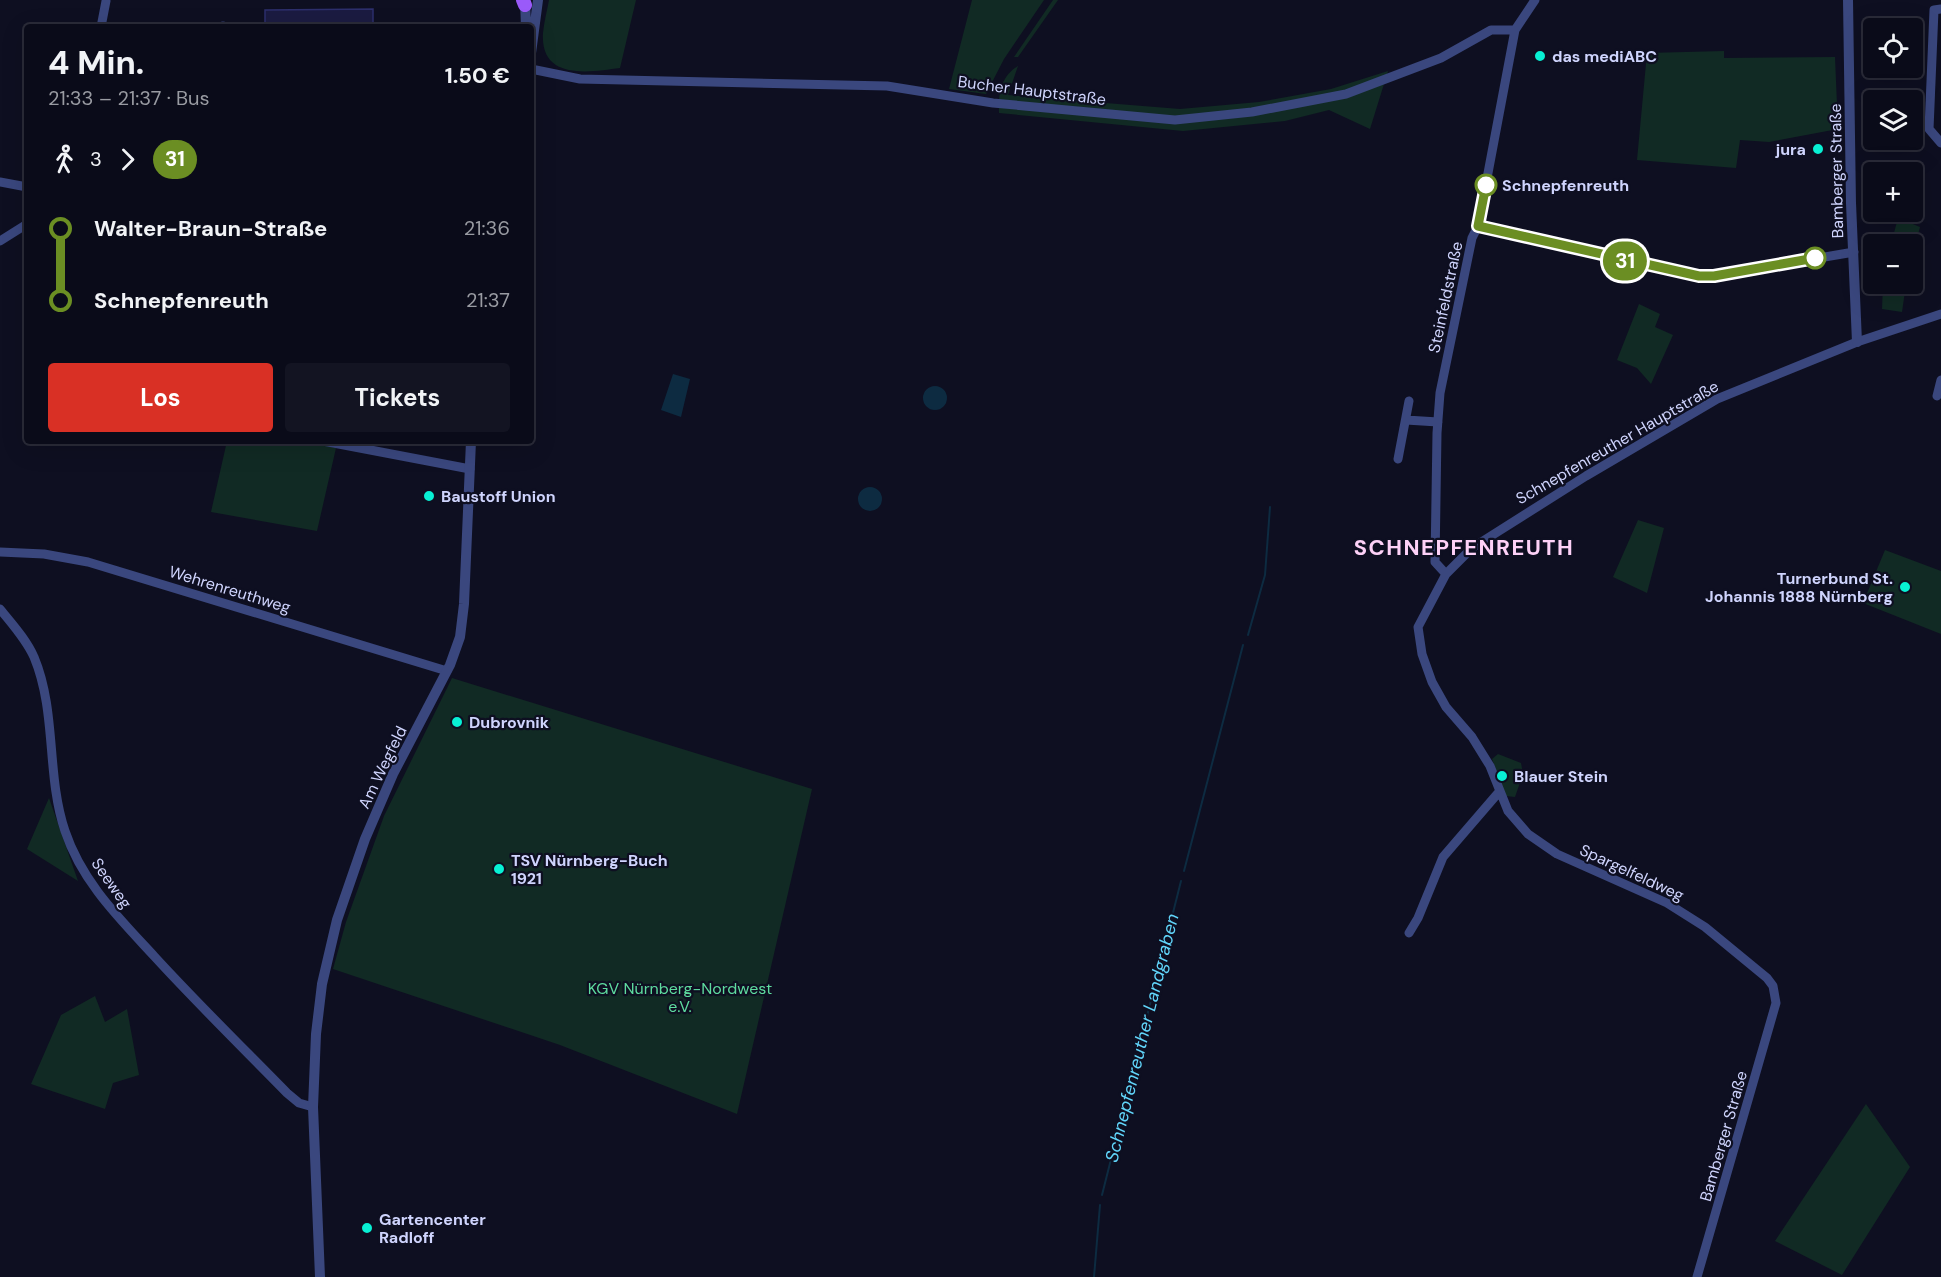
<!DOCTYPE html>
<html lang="de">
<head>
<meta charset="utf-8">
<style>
	:root { --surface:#0a0b19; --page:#131422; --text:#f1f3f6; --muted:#999ba2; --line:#2a2b38; --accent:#d93025 }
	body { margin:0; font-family:"DM Sans",sans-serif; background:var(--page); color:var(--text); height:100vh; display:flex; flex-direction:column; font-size:22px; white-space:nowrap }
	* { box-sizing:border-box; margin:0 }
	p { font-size:20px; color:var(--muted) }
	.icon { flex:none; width:33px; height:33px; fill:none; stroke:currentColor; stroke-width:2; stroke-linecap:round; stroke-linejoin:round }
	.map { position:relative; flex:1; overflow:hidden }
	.details { position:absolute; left:24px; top:24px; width:510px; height:420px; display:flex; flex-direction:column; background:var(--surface); border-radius:6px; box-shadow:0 6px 24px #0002,0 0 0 2px var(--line) }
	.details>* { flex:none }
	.badge { padding:0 12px; border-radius:20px; font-size:21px; line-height:39px }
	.tools { position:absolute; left:1863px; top:18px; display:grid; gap:12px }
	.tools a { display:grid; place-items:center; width:60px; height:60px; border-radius:6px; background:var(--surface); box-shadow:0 6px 24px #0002,0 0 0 2px var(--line); font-size:30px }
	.map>.badge { position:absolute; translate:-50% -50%; box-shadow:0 0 0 3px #fff }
	.legs { display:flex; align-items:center; gap:9px; height:66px; padding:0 24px; font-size:20px }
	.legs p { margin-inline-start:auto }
	.overview { display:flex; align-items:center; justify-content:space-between; height:102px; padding:0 24px }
	h1 { font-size:33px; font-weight:700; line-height:45px }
	.cta { display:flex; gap:12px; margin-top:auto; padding:12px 24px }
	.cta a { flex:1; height:69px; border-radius:6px; background:var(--accent); color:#fff; font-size:24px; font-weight:700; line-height:69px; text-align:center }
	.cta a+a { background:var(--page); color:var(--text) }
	ul { padding:0 24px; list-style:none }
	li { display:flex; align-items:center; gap:21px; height:72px; font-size:22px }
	li i { display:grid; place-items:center; width:9px; height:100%; margin:0 8px; background:currentColor }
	li i::after { content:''; width:15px; height:15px; margin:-8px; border:4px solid; border-radius:50%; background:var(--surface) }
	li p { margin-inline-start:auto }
	li:first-child i { background:linear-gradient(#0000 50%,currentColor 0) }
	li:last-child i { background:linear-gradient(currentColor 50%,#0000 0) }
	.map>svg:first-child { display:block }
	.green { fill:#112a24 }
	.water { fill:#0d2b41 }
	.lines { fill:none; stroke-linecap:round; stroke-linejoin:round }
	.stream { stroke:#0d2b41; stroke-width:2 }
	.building { fill:#1b1b41; stroke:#2d2f6c; stroke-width:1.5 }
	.minor { stroke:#3a477e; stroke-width:9 }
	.tertiary { stroke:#3a477e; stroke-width:10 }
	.primary { stroke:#9a5af9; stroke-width:14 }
	.line-1-casing { stroke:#fff; stroke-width:14 }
	.line-1 { stroke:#6b8e23; stroke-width:9 }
	.poi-dot { fill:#08f0d4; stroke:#0e0f21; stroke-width:2 }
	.stop-1-dot { fill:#fff; stroke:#6b8e23; stroke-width:3 }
	.labels { text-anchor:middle; stroke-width:4.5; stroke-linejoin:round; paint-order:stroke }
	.poi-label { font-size:16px; font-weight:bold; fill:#cfd4fd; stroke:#0e0f21; text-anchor:start }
	.street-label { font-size:16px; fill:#cfd4fd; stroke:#0e0f21 }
	.stop-label { font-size:16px; font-weight:bold; fill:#cfd4fd; stroke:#0e0f21; text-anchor:start }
	.park-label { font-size:16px; fill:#5edb9f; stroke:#0e0f21 }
	.water-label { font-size:18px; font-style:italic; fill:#61d5fa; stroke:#0e0f21 }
	.district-label { font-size:22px; font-weight:bold; letter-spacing:1.5px; fill:#fdd1f7; stroke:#0e0f21 }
</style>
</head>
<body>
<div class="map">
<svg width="1941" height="1277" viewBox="0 0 1941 1277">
	<rect width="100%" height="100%" fill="#0e0f21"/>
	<path class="green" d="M549,0H636L620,68C590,72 540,81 543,33C544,22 547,11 549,0Z
		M972,0H1044L1004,59L986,94L949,89Z
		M1053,0H1058L1018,57H1014Z
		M1724,51V58L1835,57L1838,129L1769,142L1740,140L1736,168L1637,160L1647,53Z
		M1018,66L1008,95L1180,109L1259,102L1331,89L1388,71L1370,129L1329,110L1285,121L1183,131L999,113C998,94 1001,76 1018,66Z
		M1898,218L1920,227L1913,253L1912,244H1891Z
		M1883,284H1906L1902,312L1882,309Z
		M1639,304L1660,314L1655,327L1673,335L1651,384L1637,368L1617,360Z
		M227,441H302L336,448L317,531L211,512Z
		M1638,520L1664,528L1647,593L1613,577Z
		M1885,550L1941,571V634L1863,603Z
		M452,678L812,789L737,1114L560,1045L333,969L346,922L384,816Z
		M1498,754L1521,763L1523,774L1515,797L1506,796L1492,759Z
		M49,798L78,881L27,849Z
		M95,996L105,1022L127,1009L139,1075L113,1083L105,1109L31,1084L61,1015Z
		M1866,1104L1910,1167L1842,1275L1775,1241Z"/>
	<path class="water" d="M673,374L690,379L681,417L661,410Z
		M923 398a12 12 0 1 1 24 0a12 12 0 1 1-24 0Z
		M858 499a12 12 0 1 1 24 0a12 12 0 1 1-24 0Z"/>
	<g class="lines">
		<path class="stream" d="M1248,635L1265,575L1270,507
			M1184,871L1243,645
			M1102,1195L1181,881
			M1094,1277L1100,1205"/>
	</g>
	<path class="building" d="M373,9V27H265V10Z"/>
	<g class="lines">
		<path class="minor" d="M1941,9L1934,10L1929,129L1941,143
			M101,27L106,1
			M222,27L223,26
			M531,69L580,79L887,86L993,103L1175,120L1252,112L1346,94L1441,58L1491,30H1515
			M0,182L27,187
			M1478,226L1699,276H1714L1854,252
			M0,241L27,224
			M1937,396L1941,380
			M1406,420L1438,422
			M323,441L470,469
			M1398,459L1409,401
			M0,552L44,554L88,562L447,671
			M1446,574L1435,562L1437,433L1440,393L1472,238L1478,226L1515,30L1535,0
			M0,609C12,624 26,639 34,657C57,712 46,775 65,831C82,882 119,918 154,956C197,1003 243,1048 287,1093L299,1103L313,1107
			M1409,933L1418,918L1443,857L1499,792
			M1697,1277L1776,1003L1773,986L1767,978L1705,927L1667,903L1557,854L1528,834L1508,811L1490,766L1472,737L1446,707L1432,682L1422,654L1418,627L1446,574L1472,548L1586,476L1717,399L1857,342L1941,314"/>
		<path class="tertiary" d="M525,0L526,27
			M1848,0L1851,203L1857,342
			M531,53L538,0
			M320,1277L313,1107L316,1034L322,984L337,920L365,839L393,774L450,665L460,637L464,604L471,441"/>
		<path class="primary" d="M523,0L525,5"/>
	</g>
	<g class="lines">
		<defs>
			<path id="line-1" d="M1486,185L1478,226L1699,276H1714L1815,258"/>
		</defs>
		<use href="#line-1" class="line-1-casing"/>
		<use href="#line-1" class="line-1"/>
	</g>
	<g class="poi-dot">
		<circle cx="1540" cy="56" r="6"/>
		<circle cx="1818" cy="149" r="6"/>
		<circle cx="429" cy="496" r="6"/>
		<circle cx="1905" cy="587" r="6"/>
		<circle cx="457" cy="722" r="6"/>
		<circle cx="1502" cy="776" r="6"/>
		<circle cx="499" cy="869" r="6"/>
		<circle cx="367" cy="1228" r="6"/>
	</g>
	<g class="stop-1-dot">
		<circle cx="1486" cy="185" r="10"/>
		<circle cx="1815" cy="258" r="10"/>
	</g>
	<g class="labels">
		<g class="poi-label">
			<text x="1552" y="62">das mediABC</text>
			<text x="1806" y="155" text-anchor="end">jura</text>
			<text x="441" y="502">Baustoff Union</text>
			<text x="1893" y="584" text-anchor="end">Turnerbund St.<tspan x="1893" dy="18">Johannis 1888 Nürnberg</tspan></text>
			<text x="469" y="728">Dubrovnik</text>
			<text x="1514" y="782">Blauer Stein</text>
			<text x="511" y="866">TSV Nürnberg-Buch<tspan x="511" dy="18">1921</tspan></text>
			<text x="379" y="1225">Gartencenter<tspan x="379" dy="18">Radloff</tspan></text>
		</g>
		<g class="street-label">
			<text transform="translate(1032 90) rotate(7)" y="6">Bucher Hauptstraße</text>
			<text transform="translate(1836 171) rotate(-91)" y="6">Bamberger Straße</text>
			<text transform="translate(1445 297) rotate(-78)" y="6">Steinfeldstraße</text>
			<text transform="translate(1617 442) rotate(-30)" y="6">Schnepfenreuther Hauptstraße</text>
			<text transform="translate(230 589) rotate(17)" y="6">Wehrenreuthweg</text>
			<text transform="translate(382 767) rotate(-64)" y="6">Am Wegfeld</text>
			<text transform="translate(1632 872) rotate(25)" y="6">Spargelfeldweg</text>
			<text transform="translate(112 883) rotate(55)" y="6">Seeweg</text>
			<text transform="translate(1723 1136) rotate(-74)" y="6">Bamberger Straße</text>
		</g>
		<g class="stop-label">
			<text x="1502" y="191">Schnepfenreuth</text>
		</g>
		<g class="park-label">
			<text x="680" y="994">KGV Nürnberg-Nordwest<tspan x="680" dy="18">e.V.</tspan></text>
		</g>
		<g class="water-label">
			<text transform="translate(1142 1038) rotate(-76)" y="6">Schnepfenreuther Landgraben</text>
		</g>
		<g class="district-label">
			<text x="1464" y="555">SCHNEPFENREUTH</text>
		</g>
	</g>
</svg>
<div class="tools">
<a><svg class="icon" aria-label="locate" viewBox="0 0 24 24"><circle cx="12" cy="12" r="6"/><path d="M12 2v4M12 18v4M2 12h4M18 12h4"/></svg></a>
<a><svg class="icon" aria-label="layers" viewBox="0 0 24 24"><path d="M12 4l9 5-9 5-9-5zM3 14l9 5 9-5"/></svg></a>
<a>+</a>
<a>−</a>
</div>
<b class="badge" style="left:1625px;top:261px;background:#6b8e23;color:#fff">31</b>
<section class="details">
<div class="overview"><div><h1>4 Min.</h1><p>21:33 – 21:37 · Bus</p></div><b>1.50 €</b></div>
<div class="legs"><svg class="icon" aria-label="walk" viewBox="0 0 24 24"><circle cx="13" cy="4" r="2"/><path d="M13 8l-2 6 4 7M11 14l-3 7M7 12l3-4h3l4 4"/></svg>3<svg class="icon" aria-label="forward" viewBox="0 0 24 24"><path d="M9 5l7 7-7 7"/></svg><b class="badge" style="background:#6b8e23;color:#fff">31</b></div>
<ul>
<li><i style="color:#6b8e23"></i><b>Walter-Braun-Straße</b><p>21:36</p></li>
<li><i style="color:#6b8e23"></i><b>Schnepfenreuth</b><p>21:37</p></li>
</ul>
<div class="cta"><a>Los</a><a>Tickets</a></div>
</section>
</div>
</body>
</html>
